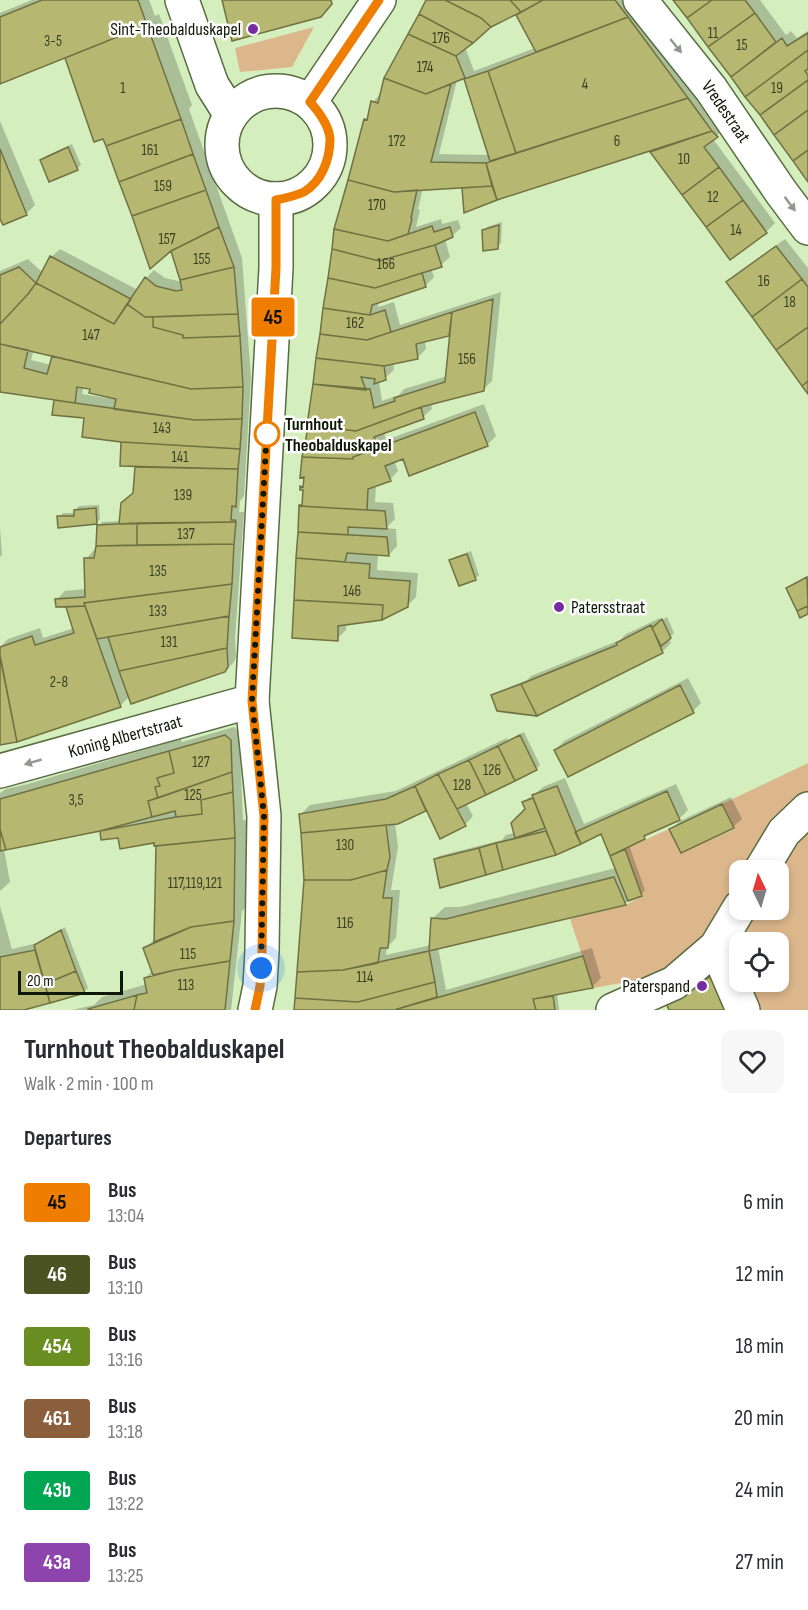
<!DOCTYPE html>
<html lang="en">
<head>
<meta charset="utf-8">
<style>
	:root { --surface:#fff; --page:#f7f7f7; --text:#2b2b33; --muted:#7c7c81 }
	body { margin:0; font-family:"Sofia Sans Condensed",sans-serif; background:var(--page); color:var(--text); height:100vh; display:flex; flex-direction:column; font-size:22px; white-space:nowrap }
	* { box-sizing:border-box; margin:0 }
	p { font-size:20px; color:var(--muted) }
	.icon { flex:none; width:33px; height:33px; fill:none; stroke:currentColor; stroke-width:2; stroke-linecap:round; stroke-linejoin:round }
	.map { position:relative; height:1010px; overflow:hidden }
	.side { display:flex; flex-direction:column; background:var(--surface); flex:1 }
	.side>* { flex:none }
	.badge { padding:0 12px; border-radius:4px; font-size:21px; line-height:39px }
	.needle { width:39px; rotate:355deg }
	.tools { position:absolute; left:729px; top:860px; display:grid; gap:12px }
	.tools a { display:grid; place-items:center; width:60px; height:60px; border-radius:12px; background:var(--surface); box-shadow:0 3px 9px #0003; font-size:30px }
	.scale { position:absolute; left:18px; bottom:15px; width:105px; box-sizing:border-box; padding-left:6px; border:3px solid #101907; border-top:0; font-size:16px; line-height:21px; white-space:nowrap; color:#101907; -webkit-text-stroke:4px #fff; paint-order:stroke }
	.you { position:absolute; width:30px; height:30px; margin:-15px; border:4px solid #fff; border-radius:50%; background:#1a73e8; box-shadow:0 0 0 9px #1a73e833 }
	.map>.badge { position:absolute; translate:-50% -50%; box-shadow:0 0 0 3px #fff }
	h2 { padding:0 24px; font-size:22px; line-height:54px }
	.round { display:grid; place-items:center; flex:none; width:63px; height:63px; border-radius:12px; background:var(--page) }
	.overview { display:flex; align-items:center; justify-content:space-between; height:102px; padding:0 24px }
	h1 { font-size:28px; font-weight:700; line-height:45px }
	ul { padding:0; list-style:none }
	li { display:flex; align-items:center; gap:18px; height:72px; padding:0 24px }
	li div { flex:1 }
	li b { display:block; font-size:22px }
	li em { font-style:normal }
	li .badge { min-width:66px; font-weight:700; text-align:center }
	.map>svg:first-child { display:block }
	.green { fill:#ddb78c; fill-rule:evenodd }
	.shadow { fill:#0003; fill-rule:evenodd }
	.building { fill:#b6b872; stroke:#707141; stroke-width:1.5 }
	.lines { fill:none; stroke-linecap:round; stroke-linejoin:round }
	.minor-casing { stroke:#586d42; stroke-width:36 }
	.minor { stroke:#fff; stroke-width:33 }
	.oneway { fill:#93988f }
	.line-casing { stroke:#fff; stroke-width:14 }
	.line { stroke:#ef7d00; stroke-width:9 }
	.walk { stroke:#101907; stroke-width:6; stroke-dasharray:0 10.8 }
	.poi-dot { fill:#752da0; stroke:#fff; stroke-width:2 }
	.stop-dot { fill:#fff; stroke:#ef7d00; stroke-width:3 }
	.labels { text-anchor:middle; stroke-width:5; stroke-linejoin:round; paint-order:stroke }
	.number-label { font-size:15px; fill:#3a4122 }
	.poi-label { font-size:18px; fill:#101907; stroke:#fff; text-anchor:end }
	.street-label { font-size:18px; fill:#101907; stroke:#fff }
	.stop-label { font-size:18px; font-weight:bold; fill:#101907; stroke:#fff; text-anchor:start }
</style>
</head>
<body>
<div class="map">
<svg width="808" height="1010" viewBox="0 0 808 1010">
	<rect width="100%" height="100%" fill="#d5eebe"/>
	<path class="green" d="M314,27L292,67L240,72L235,48Z
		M808,763V1010H758L746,981H778V942H740L739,966L738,963L593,988L570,919L626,905L642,896L625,849L669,829L681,853L734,829L722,804ZM740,870H778V909H740Z"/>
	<path class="shadow" d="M32,0H149L155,16L159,14L192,105L189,109L242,258L251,378L244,496L240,501L239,512H244L235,638L236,657L234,662L225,671L130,696L120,706L17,741L0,744V647L8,639L40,628L43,638L74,628L67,606L57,599L65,591L86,589V559L94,550H97L98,526L102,522L121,521L122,503L135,492L137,465L123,441L85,417L54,414L56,399L0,390V271L28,259L43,273L51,257L60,249L138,290L146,278L154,270L165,278L182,282L172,248L104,137L95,140L66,56L0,83V13ZM34,350L54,355L51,365L31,360ZM84,386L91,387L114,397V399L82,394Z
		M428,0H630L725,128L713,139L775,223L766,232L731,258L650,150L496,198L465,211L463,189L466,186L423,188L418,209L420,210L416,227L441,219L442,224L458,220L461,228L452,236L445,239L450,257L441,265L431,268L434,277L425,286L379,301L378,307L394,302L400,325L501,292L492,381L483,390L431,403L432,409L423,417L384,432L386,440L484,404L496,436L487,445L403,457L394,460L398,471L390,480L376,485L375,502L393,503L395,519L386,528L396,529L397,546L389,555L378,554L377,570L418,573L416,597L407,606L346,623V630L337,639L301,505L304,502L305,489L302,487L305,484L365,120L369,116L373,102L382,92ZM516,13L535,48L474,71L465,47L491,26ZM465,77L489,155L439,154L457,80ZM451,335L447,376L404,389L399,395L382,401L379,381L385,378L394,370L393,362L417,358L426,349L425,341Z
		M675,0H760L786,35L791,31L797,38L808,31V179Z
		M0,121L35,205L26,214L0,215Z
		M72,144L81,165L77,169L42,160L46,156Z
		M502,222L501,243L497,247L483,231L487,227Z
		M785,239L808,268V392L728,282L737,274Z
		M99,505L100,519L96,523L59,517L63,513H75V510L79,506Z
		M0,527L2,555L0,557Z
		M471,551L479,575L475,579L451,561L455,557Z
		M808,576V613L788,589L792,585Z
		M667,617L674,633L669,638L671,643L663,651L537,715L493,696L497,692L527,680L531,676L620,640L626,634L660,618L661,621Z
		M688,678L701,703L693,711L555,750L564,741Z
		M234,727L239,731L243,820L254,819L253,900L242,911L231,1010H72L94,1005L102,997L147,984L145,978L153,970L145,948L156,938L158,844L155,841L119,836L102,839L101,829L4,849L10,882L0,891V793L6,789L28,784L181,739L182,742Z
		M524,732L540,765L536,769L466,803L473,816L465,825L426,809L395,823L398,847L391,890H400L396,938L387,947L386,955L431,945L432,919L445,907H460L616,868L602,832L556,854L442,886L435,860L439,856L502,840L506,835L515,833L527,809L524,802L528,798L533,796L543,787L565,778L584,824L676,784L688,810L679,819L651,831L644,838L629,845L645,890L641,895L630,899L625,904L438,947L446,990L592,948L601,978L592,987L557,993L559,1010H296L305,880L301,814L310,805L396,791L507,738L508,740Z
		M731,797L742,819L733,827L671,829L680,821Z
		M0,906L12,949L38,943L65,927L88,988L84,992L19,1010H0Z"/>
	<path class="building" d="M42,0H138L147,25L0,84V17Z
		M222,0H331L332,4L321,17L232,41Z
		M426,0H445L481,18L491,27L473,43L419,14Z
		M445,0H510L521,12L491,27L481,18Z
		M510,0H543L521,12Z
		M543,0H615L628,17L536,52L516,15Z
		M673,0H712L687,18Z
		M712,0H745L755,13L708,47L687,18Z
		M755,13L776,42L731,77L708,47Z
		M419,14L473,43L456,56L408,34Z
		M628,17L688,98L516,153L488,71Z
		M147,25L181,119L106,146L103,139L94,142L65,58Z
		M808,33V50L745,97L731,77L782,38L787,46Z
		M408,34L456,56L465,78L426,94L384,78Z
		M808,50V69L805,71L808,75V80L760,115L745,97Z
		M488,71L516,153L490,161L464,79Z
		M384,78L426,94L451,84L431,162L486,163L492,186L394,192L348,180L364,119L367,120L371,101L378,103Z
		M808,80V110L774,135L760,115Z
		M688,98L712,131L497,200L486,163Z
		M808,110V150L793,161L774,135Z
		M181,119L193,154L119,182L106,146Z
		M712,131L718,137L704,147L719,167L682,195L650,152Z
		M68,147L78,170L49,182L40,160Z
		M0,149L27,215L3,225L0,219Z
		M808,150V182L793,161Z
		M193,154L206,190L132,216L119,182Z
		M719,167L743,200L706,227L682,195Z
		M348,180L394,192L417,190L411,218L412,219L408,234L388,241L334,229Z
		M492,186L497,200L464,213L462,188Z
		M206,190L219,227L171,251L150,269L132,216Z
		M743,200L767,233L730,260L706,227Z
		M499,225L498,249L483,251L482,230Z
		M432,226L434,232L450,227L453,237L435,245L379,261L332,249L334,229L388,241Z
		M219,227L234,267L180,280L171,251Z
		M435,245L442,267L422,273L375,288L328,278L332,249L379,261Z
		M776,246L802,279L752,317L726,282Z
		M50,256L131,299L114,324L36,283Z
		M19,267L36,283L28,294L0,324V275Z
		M234,267L238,314L145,317L127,304L145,277L156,286L176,291L182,290L180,280Z
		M422,273L426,287L372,305L370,315L323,308L328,278L375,288Z
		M802,279L808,287V327L776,350L752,317Z
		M36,283L114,324L127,304L145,317H153V327L183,335V338L240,336L243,387L191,389L0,344V324L28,294Z
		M493,299L484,391L421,407L356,431L307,425L313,384L370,389L374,408L395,401L394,398L445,382L452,312Z
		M323,308L370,315L385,310L391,332L367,340L320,334Z
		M452,312L449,336L416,344L418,359L384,366L316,358L320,334L367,340Z
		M238,314L240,336L183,338V335L153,327V317Z
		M808,327V381L802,386L776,350Z
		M0,344L28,350L24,368L47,374L52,356L191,389L243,387L242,419L195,420L114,409L116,399L89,393L90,389L77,387L75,403L0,392Z
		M316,358L384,366L386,380L374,384L375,379L361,377L366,390L313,384Z
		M808,381V394L802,386Z
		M54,400L195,420L242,419L240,449L121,442L82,437L84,418L52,415Z
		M421,407L424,419L374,437L378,447L353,457V459L302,457L308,428H306L307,425L356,431Z
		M475,412L488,446L409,476L403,459L385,466L391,481L368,489L367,510L299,506V505H302L303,490H300V486L303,487L304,477L300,478L302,457L353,459V457Z
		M121,442L240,449L238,469L120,466Z
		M135,467L238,469L236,507L232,506L231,520H235L236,522L119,524L121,503L133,493Z
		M299,506L385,511L387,529L348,527V535L298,532Z
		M96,508L97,524L58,528L57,516H74V510Z
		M236,522L234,544L137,545V523Z
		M137,523V545L96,546L97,525Z
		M298,532L387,537L389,556L347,553L345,562L296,558Z
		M234,544L232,584L84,603L85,606L56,607L55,599L85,597L84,558H94L96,546Z
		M467,554L476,580L459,586L449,560Z
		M296,558L370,564L369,578L410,581L408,607L382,620L383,605L294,600Z
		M807,577L808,606L797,611L786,588Z
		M232,584L229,616L97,639L84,603Z
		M294,600L383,605L382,620L338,626V641L292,638Z
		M85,606L121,707L17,742L0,655V647L32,636L35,645L74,633L66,607Z
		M808,606V614L800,618L797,611Z
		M229,616L227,648L119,671L108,637Z
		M662,619L671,638L661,646L652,628Z
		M651,625L663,653L537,716L521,684L617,645L616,643Z
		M227,648L228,667L225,672L131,704L119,671Z
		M0,657L17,742L0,745Z
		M521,684L537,716L497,711L491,695Z
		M680,685L694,713L568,777L554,750Z
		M225,735L231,740L232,772L158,798L155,787L160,786L157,778L174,773L169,751Z
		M520,735L537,770L515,781L498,746Z
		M498,746L515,781L486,795L469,760Z
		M169,751L174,773L157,778L160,786L155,787L158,798L148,801L152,817L100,831L6,850L0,829V799Z
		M469,760L486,795L457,809L438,774Z
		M232,772L233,792L201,800L202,814L176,817L175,811L152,817L148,801Z
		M438,774L466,826L440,839L415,786Z
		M415,786L426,811L398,824L301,833L299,814L386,799Z
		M557,786L581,844L556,855L532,795Z
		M667,791L680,820L644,836L645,839L610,856L601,834L581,844L575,832Z
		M233,792L235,838L154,846V843L120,849L118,838L101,840L100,831L176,817L202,814L201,800Z
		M533,798L545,828L515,838L511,823L525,809L522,802Z
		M722,804L734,828L681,853L669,829Z
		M386,825L390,857L387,870L351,880H304L301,833Z
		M0,829L6,850L0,851Z
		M546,831L556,855L503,870L496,843Z
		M235,838L234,921L191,927L154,942L156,846Z
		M496,843L503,870L486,875L479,848Z
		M479,848L486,875L440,888L434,859Z
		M625,849L642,896L628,901L610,856Z
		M387,870L383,898H392L388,948H380L378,963L343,970L297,972L304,880H351Z
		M614,877L626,905L429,951L431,918L446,919Z
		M234,921L230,961L175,970L153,975L143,948L191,927Z
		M61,930L76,971L45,984L34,945Z
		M35,950L50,1003L24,1010H0V957Z
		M429,951L435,982L358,1002L295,998L297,972L343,970Z
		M583,956L593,988L533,999L536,1010H394Z
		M230,961L225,1010H134L137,995L147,993L144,978L175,970Z
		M76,971L85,993L50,1003L45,984Z
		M713,976L727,1010H669L663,996Z
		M435,982L437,997L394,1010H294L295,998L358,1002Z
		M137,995L134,1010H88V1009Z
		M553,996L555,1010H536L533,999Z"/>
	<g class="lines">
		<defs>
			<g id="minor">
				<path d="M182,0L212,85L231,115"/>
				<path id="s1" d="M640,0L711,89L781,192L808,228"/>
				<circle cx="276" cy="145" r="54"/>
				<path d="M310,102L379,0"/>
				<path id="s2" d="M0,771L252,701"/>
				<path d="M761,870L784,832L808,809"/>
				<path d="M716,947L743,1010"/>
				<path d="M255,1010L260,986L262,951L264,816L252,701L276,268V199"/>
				<path d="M613,1010L674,983L716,947L740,907"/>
			</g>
		</defs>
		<use href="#minor" class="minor-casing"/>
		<use href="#minor" class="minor"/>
	</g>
	<defs><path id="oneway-solid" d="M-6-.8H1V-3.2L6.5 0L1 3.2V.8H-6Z" transform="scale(1.5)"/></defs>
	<g class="oneway">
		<use href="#oneway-solid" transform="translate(676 46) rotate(51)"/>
		<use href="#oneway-solid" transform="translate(790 204) rotate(53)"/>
		<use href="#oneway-solid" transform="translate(33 762) rotate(164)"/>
	</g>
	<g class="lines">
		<defs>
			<path id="line" d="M255,1010L260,986L262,951L264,816L252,701L276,268V200C286,198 295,196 304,192C322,181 330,159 330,139C329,125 319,112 310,102L379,0"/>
		</defs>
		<use href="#line" class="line-casing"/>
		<use href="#line" class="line"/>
		<path class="walk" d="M261,968L264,816L252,701L267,428V434"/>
	</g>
	<g class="poi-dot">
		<circle cx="253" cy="29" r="6"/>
		<circle cx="559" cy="607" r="6"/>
		<circle cx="702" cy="986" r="6"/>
	</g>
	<circle class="stop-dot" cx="267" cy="434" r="12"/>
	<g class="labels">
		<g class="number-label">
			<text x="713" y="38">11</text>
			<text x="441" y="43">176</text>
			<text x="53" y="46">3-5</text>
			<text x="742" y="50">15</text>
			<text x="425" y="72">174</text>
			<text x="585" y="89">4</text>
			<text x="123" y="93">1</text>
			<text x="777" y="93">19</text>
			<text x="397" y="146">172</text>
			<text x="617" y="146">6</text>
			<text x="150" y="155">161</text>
			<text x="684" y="164">10</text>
			<text x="163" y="191">159</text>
			<text x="713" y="202">12</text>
			<text x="377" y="210">170</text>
			<text x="736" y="235">14</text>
			<text x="167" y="244">157</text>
			<text x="202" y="264">155</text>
			<text x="386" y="269">166</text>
			<text x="764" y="286">16</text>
			<text x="790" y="307">18</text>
			<text x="355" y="328">162</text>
			<text x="91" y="340">147</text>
			<text x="467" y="364">156</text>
			<text x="162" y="433">143</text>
			<text x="180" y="462">141</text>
			<text x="183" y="500">139</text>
			<text x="186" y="539">137</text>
			<text x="158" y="576">135</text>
			<text x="352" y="596">146</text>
			<text x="158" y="616">133</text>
			<text x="169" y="647">131</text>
			<text x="59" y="687">2-8</text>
			<text x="201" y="767">127</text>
			<text x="492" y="775">126</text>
			<text x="462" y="790">128</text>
			<text x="193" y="800">125</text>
			<text x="76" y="805">3,5</text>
			<text x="345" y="850">130</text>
			<text x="195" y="888">117,119,121</text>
			<text x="345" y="928">116</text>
			<text x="188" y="959">115</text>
			<text x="365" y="982">114</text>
			<text x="186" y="990">113</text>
		</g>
		<g class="poi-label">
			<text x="241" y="35">Sint-Theobalduskapel</text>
			<text x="571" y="613" text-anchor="start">Patersstraat</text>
			<text x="690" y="992">Paterspand</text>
		</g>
		<g class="street-label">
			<text dy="6" stroke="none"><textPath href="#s1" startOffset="141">Vredestraat</textPath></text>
			<text dy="6" stroke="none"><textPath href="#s2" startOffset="130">Koning Albertstraat</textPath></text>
		</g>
		<g class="stop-label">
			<text x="285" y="430">Turnhout<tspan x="285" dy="21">Theobalduskapel</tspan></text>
		</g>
	</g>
</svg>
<div class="tools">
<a><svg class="needle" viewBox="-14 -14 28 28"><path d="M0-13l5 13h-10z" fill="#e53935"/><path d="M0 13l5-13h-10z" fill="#7c7c81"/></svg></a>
<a><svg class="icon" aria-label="locate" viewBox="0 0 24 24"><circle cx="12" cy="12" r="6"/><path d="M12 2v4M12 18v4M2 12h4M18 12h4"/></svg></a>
</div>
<div class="scale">20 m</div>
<div class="you" style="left:261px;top:968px"></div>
<b class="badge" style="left:273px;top:317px;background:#ef7d00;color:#111">45</b>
</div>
<section class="side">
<div class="overview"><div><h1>Turnhout Theobalduskapel</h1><p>Walk · 2 min · 100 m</p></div><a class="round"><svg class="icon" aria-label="heart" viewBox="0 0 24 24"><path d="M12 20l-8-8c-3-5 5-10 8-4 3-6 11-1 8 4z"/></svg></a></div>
<h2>Departures</h2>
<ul>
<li><span class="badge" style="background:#ef7d00;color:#111">45</span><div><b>Bus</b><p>13:04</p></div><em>6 min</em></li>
<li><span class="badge" style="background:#4a5321;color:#fff">46</span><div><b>Bus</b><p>13:10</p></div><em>12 min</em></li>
<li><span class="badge" style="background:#6b8e23;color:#fff">454</span><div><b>Bus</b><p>13:16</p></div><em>18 min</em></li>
<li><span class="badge" style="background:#8b5e3c;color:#fff">461</span><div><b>Bus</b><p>13:18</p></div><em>20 min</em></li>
<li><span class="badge" style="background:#00a651;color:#fff">43b</span><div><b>Bus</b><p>13:22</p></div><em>24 min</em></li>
<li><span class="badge" style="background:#8e44ad;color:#fff">43a</span><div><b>Bus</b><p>13:25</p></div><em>27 min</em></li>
</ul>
</section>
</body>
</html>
